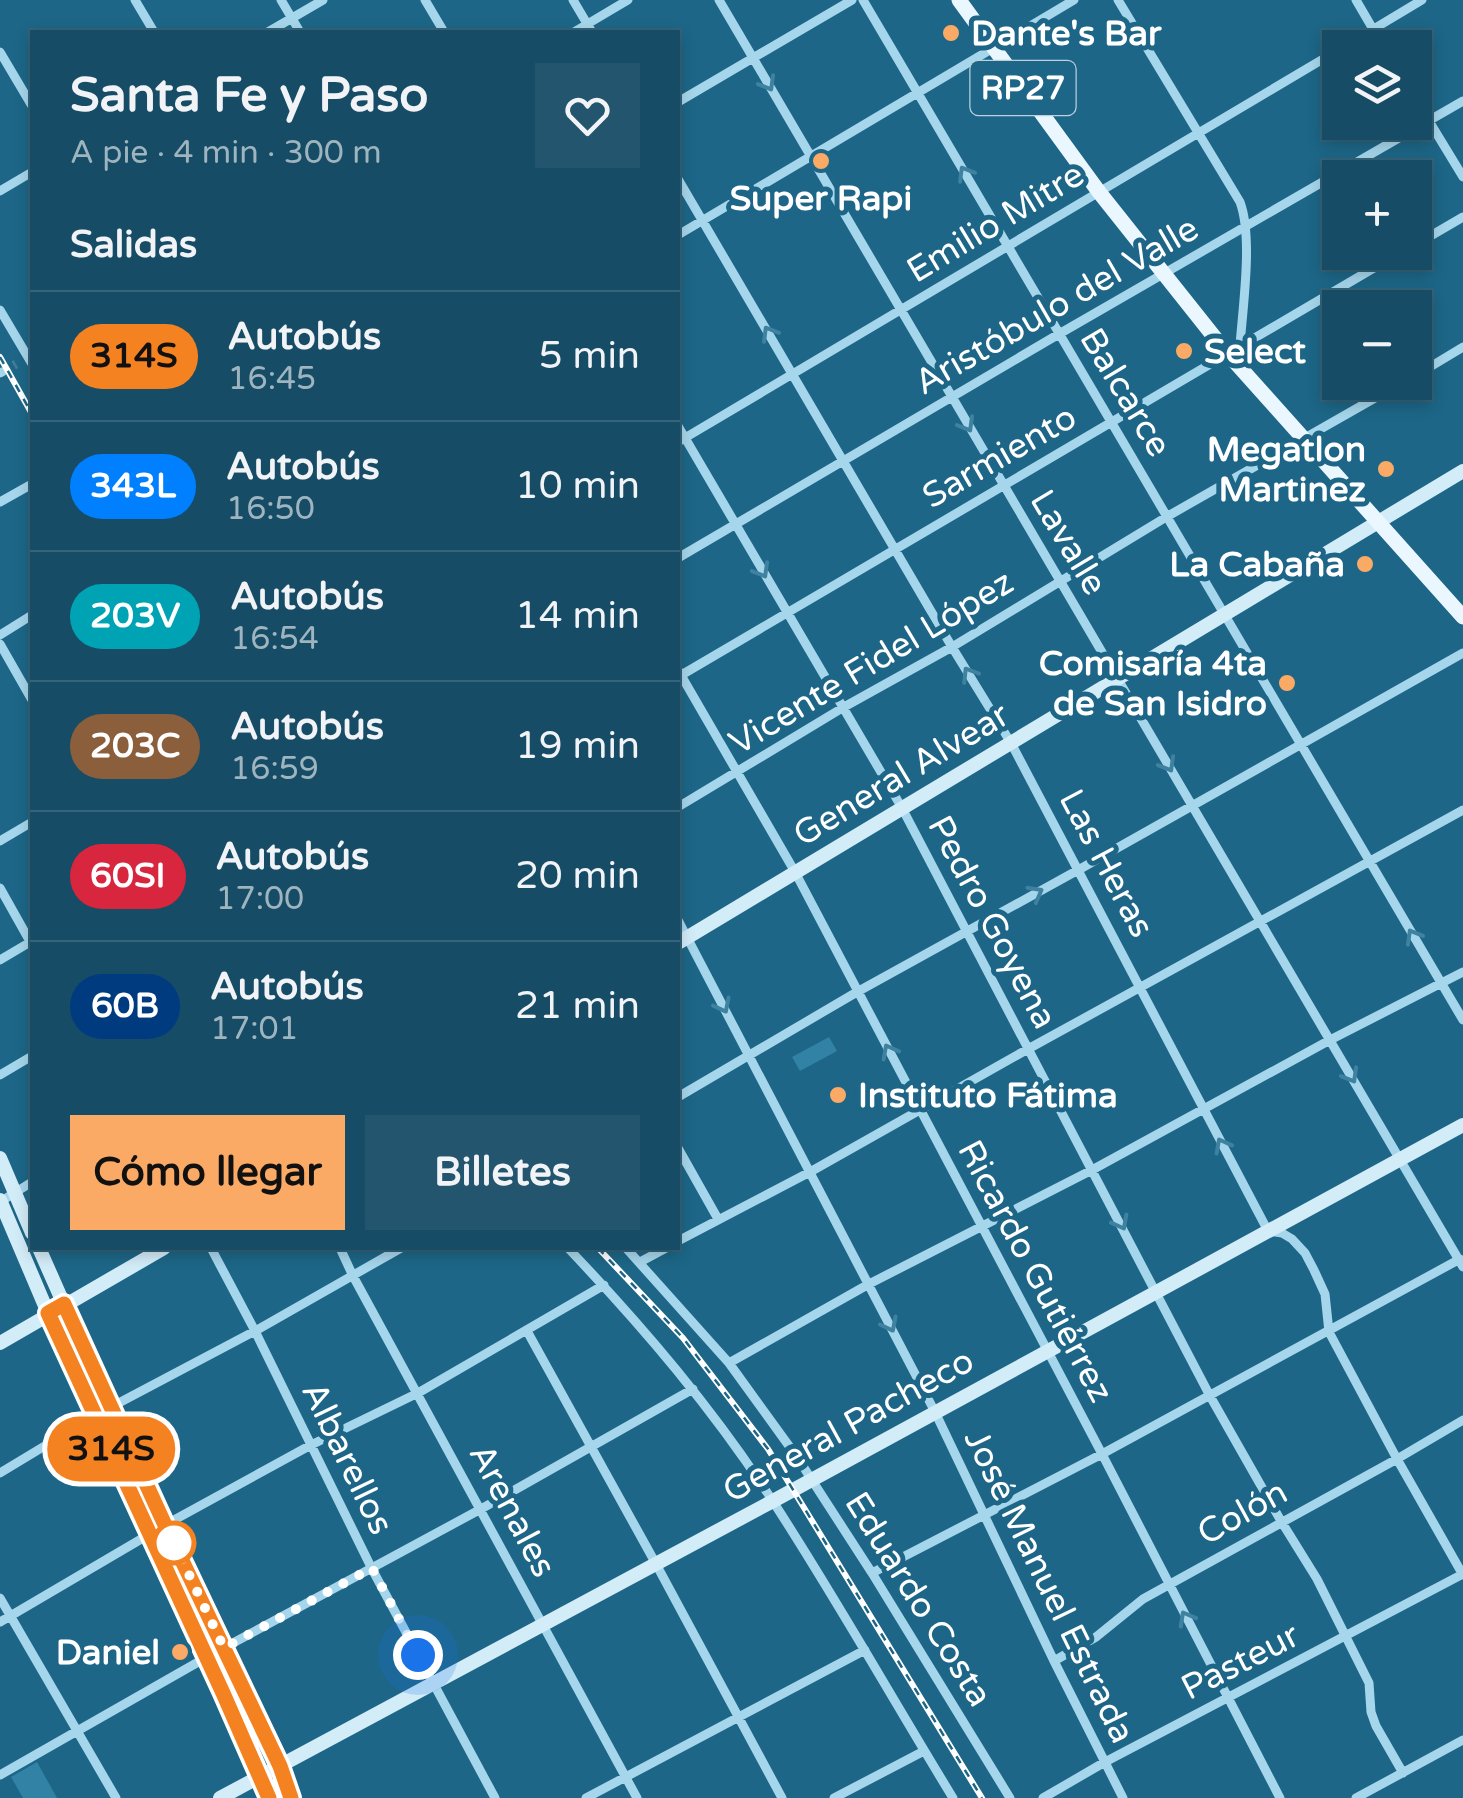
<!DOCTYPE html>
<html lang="es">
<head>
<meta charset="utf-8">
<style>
	:root { --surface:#164c65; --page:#23566e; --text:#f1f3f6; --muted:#9eb4bf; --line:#356379; --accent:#faaa65 }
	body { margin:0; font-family:"Varela Round",sans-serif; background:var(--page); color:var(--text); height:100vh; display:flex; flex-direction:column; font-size:38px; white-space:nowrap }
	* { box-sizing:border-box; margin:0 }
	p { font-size:32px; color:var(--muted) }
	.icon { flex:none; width:55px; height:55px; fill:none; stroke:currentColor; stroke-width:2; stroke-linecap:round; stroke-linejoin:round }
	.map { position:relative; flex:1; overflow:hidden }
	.drawer { position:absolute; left:30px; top:30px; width:650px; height:1220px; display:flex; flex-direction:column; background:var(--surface); border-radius:0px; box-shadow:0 5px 15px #0003,0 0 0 2px var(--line) }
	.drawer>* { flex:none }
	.badge { padding:0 20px; border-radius:32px; font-size:35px; line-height:65px }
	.tools { position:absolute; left:1322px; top:30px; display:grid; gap:20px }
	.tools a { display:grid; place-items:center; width:110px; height:110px; border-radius:0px; background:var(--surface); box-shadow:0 5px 15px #0003,0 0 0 2px var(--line); font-size:50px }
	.you { position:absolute; width:50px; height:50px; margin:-25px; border:8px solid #fff; border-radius:50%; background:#1a73e8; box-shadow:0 0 0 15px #1a73e833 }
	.map>.badge { position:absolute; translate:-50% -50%; box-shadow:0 0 0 5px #fff }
	h2 { padding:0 40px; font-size:38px; line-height:90px }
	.round { display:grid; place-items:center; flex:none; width:105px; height:105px; border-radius:0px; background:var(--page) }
	.summary { display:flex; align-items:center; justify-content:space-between; height:170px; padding:0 40px }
	h1 { font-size:48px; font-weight:800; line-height:75px }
	.action { display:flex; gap:20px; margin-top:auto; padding:20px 40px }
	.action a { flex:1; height:115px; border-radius:0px; background:var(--accent); color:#111; font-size:40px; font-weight:800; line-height:115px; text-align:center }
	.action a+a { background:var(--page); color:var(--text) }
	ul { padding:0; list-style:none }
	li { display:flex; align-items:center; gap:30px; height:130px; padding:0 40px; border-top:2px solid var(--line) }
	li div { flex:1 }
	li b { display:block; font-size:38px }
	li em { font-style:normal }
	li .badge { min-width:110px; font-weight:700; text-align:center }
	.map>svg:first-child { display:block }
	.green { fill:#3182a4 }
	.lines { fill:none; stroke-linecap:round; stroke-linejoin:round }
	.street-tunnel { stroke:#3f7d99; stroke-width:9; stroke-dasharray:9 4.5; stroke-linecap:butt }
	.street { stroke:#a6d6eb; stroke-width:9 }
	.secondary { stroke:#d2ecf8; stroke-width:14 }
	.primary { stroke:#ebf7fe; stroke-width:15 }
	.rail-casing { stroke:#fff; stroke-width:6 }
	.rail { stroke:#1d6687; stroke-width:2.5; stroke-dasharray:8; stroke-linecap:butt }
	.oneway { stroke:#3f82a0 }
	.line-casing { stroke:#fff; stroke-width:22 }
	.line { stroke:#f58220; stroke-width:15 }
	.walk { stroke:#fff; stroke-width:10; stroke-dasharray:0 18 }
	.poi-dot { fill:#faaa65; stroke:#1d6687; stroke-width:4 }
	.stop-dot { fill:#fff; stroke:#f58220; stroke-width:5 }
	.labels { text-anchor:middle; stroke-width:10; stroke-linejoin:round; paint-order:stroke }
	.shield { fill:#1d6687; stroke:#bbd1db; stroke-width:2.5 }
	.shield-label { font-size:32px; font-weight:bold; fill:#fff }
	.poi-label { font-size:35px; font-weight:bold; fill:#fff; stroke:#1d6687; text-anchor:end }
	.street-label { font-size:35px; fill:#fff; stroke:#1d6687 }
</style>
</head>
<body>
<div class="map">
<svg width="1463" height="1798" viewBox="0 0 1463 1798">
	<rect width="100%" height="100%" fill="#1d6687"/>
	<path class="green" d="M829,1037L837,1051L800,1071L792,1057Z
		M37,1762L57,1798H23L11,1777Z"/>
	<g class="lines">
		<path class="street-tunnel" d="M2,372L16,364"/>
		<path class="street" d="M135,0L154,32
			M281,0L300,32
			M425,0L444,32
			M573,0L592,32
			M719,0L1463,1267
			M863,0L1463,1020
			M1118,0L1240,202C1253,237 1243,305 1240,345
			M1356,0L1384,48
			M268,32L323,0
			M574,32L628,0
			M1342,48L1422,0
			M0,52L32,106
			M1415,98L1463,177
			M678,102L852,0
			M678,179L952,647L1011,743L1268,1231L1282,1233L1292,1239L1305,1253L1314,1270L1325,1294L1329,1332L1397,1459L1463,1575
			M0,191L32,172
			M678,235L1074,0
			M1415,245L1463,217
			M0,310L32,364
			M0,373L2,372
			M1415,376L1463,347
			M678,426L902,808L1210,1396L1281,1521L1317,1579L1369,1683L1371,1712L1376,1726L1403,1773
			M678,442L1340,49
			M0,502L32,484
			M678,558L1059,334L1463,101
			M0,635L32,615
			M0,644L32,700
			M678,670L795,872L1102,1454L1280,1798
			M678,677L1401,252
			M678,807L844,707L952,647L1168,516L1403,382
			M0,841L32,822
			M0,888L32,945
			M678,920L935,1412L1054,1661L1123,1798
			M0,960L32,941
			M0,1075L32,1056
			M678,1097L857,992L1080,869L1463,653
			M678,1148L718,1219
			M0,1202L32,1182
			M678,1241L810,1172L1028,1049L1463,810
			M211,1248L255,1331L372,1569L495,1798
			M340,1248L353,1276L637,1798
			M568,1248C644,1328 714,1410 774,1503C837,1600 893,1700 953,1798
			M626,1248L729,1363L797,1457L872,1573L1010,1798
			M640,1262L666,1248
			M527,1331L656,1564L782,1798
			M729,1363L869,1284L1092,1170L1330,1040L1463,972
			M0,1473L96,1415L255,1331L401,1248
			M872,1573L1102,1454L1460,1259
			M0,1598L116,1798
			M0,1622L165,1525L311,1445L418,1393L604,1285
			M1054,1661L1096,1637L1143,1599L1397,1459L1463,1420
			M0,1775L207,1657L481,1509L693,1389
			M586,1798L865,1650
			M834,1798L924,1751
			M1043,1798L1105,1762L1463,1574
			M1356,1798L1463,1740"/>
		<path class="secondary" d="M678,943L1463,471
			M0,1158L32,1233
			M0,1200L48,1313L207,1657L260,1775L268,1798
			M39,1248L92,1368L280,1766L291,1798
			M0,1343L164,1248
			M220,1798L773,1501L1463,1125"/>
		<path class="primary" d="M959,0L1099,192L1227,353L1463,617"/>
		<defs>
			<path id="rail" d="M0,357L32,414
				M598,1248L683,1338L768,1449L982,1798"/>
		</defs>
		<use href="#rail" class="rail-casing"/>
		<use href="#rail" class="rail"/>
	</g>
	<defs><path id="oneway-chevron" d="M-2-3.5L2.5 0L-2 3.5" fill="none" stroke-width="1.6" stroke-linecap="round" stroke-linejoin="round" transform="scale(2.5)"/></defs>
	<g class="oneway">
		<use href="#oneway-chevron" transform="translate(768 84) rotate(60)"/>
		<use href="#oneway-chevron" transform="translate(965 173) rotate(-121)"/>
		<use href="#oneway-chevron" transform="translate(769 333) rotate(-121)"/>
		<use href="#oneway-chevron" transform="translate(967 425) rotate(60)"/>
		<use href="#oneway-chevron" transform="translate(762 571) rotate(60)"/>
		<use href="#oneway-chevron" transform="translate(969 674) rotate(-122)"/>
		<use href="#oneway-chevron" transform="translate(1168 765) rotate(60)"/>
		<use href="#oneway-chevron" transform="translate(1036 893) rotate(-29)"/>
		<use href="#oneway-chevron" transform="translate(1413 936) rotate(-120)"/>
		<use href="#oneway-chevron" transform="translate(723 1006) rotate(63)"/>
		<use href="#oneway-chevron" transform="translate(889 1051) rotate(-118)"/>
		<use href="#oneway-chevron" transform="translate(1351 1076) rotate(60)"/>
		<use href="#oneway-chevron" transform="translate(1222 1145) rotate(-118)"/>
		<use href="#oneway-chevron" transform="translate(1121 1223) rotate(62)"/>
		<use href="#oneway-chevron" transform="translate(890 1325) rotate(63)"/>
		<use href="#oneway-chevron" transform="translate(1186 1618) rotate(-119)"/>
	</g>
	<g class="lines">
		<defs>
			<path id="line" d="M269,1798L223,1693L48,1313L64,1304L165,1525L280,1766L291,1798"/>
		</defs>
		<use href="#line" class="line-casing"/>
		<use href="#line" class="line"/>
		<path class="walk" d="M174,1543L224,1648L372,1568L418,1655"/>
	</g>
	<g class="poi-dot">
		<circle cx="951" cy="33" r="10"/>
		<circle cx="821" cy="161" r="10"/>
		<circle cx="1184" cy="351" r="10"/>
		<circle cx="1386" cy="469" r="10"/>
		<circle cx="1365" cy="564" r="10"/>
		<circle cx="1287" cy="683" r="10"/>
		<circle cx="838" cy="1095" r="10"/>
		<circle cx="180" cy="1652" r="10"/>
	</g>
	<circle class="stop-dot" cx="174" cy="1543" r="20"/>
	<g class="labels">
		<rect class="shield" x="970.5" y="61" width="105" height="54" rx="8"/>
		<g class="shield-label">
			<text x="1023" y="99">RP27</text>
		</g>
		<g class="poi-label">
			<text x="971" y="45" text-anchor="start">Dante's Bar</text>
			<text x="821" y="210" text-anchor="middle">Super Rapi</text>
			<text x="1204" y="363" text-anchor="start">Select</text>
			<text x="1366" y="461">Megatlon<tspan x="1366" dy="40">Martinez</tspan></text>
			<text x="1345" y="576">La Cabaña</text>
			<text x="1267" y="675">Comisaría 4ta<tspan x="1267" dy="40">de San Isidro</tspan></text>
			<text x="858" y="1107" text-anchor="start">Instituto Fátima</text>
			<text x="160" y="1664">Daniel</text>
		</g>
		<g class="street-label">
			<text transform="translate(995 222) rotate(-31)" y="12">Emilio Mitre</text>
			<text transform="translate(1056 305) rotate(-30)" y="12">Aristóbulo del Valle</text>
			<text transform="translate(1126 392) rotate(59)" y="12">Balcarce</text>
			<text transform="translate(999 456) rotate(-30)" y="12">Sarmiento</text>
			<text transform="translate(1069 542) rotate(59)" y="12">Lavalle</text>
			<text transform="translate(871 662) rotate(-31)" y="12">Vicente Fidel López</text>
			<text transform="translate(901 774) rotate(-31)" y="12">General Alvear</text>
			<text transform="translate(1107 863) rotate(62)" y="12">Las Heras</text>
			<text transform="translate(993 922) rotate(62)" y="12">Pedro Goyena</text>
			<text transform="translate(1036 1271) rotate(62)" y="12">Ricardo Gutiérrez</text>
			<text transform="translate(848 1425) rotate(-29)" y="12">General Pacheco</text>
			<text transform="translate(348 1458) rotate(64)" y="12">Albarellos</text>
			<text transform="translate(513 1510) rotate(62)" y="12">Arenales</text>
			<text transform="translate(1242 1512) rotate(-29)" y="12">Colón</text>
			<text transform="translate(1050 1586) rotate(64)" y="12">José Manuel Estrada</text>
			<text transform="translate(919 1599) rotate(58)" y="12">Eduardo Costa</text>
			<text transform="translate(1240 1661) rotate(-27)" y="12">Pasteur</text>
		</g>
	</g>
</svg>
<div class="tools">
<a><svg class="icon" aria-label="layers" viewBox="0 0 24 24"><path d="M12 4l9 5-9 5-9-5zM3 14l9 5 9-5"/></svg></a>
<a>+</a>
<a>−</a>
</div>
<div class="you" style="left:418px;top:1655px"></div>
<b class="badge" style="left:111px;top:1449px;background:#f58220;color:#111">314S</b>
<section class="drawer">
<div class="summary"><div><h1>Santa Fe y Paso</h1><p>A pie · 4 min · 300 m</p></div><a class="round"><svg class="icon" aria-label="heart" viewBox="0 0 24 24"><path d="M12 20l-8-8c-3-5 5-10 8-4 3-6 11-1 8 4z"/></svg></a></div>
<h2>Salidas</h2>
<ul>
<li><span class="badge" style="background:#f58220;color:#111">314S</span><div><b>Autobús</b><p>16:45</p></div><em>5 min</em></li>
<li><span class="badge" style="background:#007fff;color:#fff">343L</span><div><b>Autobús</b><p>16:50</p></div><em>10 min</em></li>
<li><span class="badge" style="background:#00a3b4;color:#fff">203V</span><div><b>Autobús</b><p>16:54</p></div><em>14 min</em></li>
<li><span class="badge" style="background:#8b5e3c;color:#fff">203C</span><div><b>Autobús</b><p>16:59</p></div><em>19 min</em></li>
<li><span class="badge" style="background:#d7263d;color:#fff">60SI</span><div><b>Autobús</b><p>17:00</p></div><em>20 min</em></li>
<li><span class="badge" style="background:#003b80;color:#fff">60B</span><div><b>Autobús</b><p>17:01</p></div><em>21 min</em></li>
</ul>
<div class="action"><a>Cómo llegar</a><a>Billetes</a></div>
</section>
</div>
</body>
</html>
